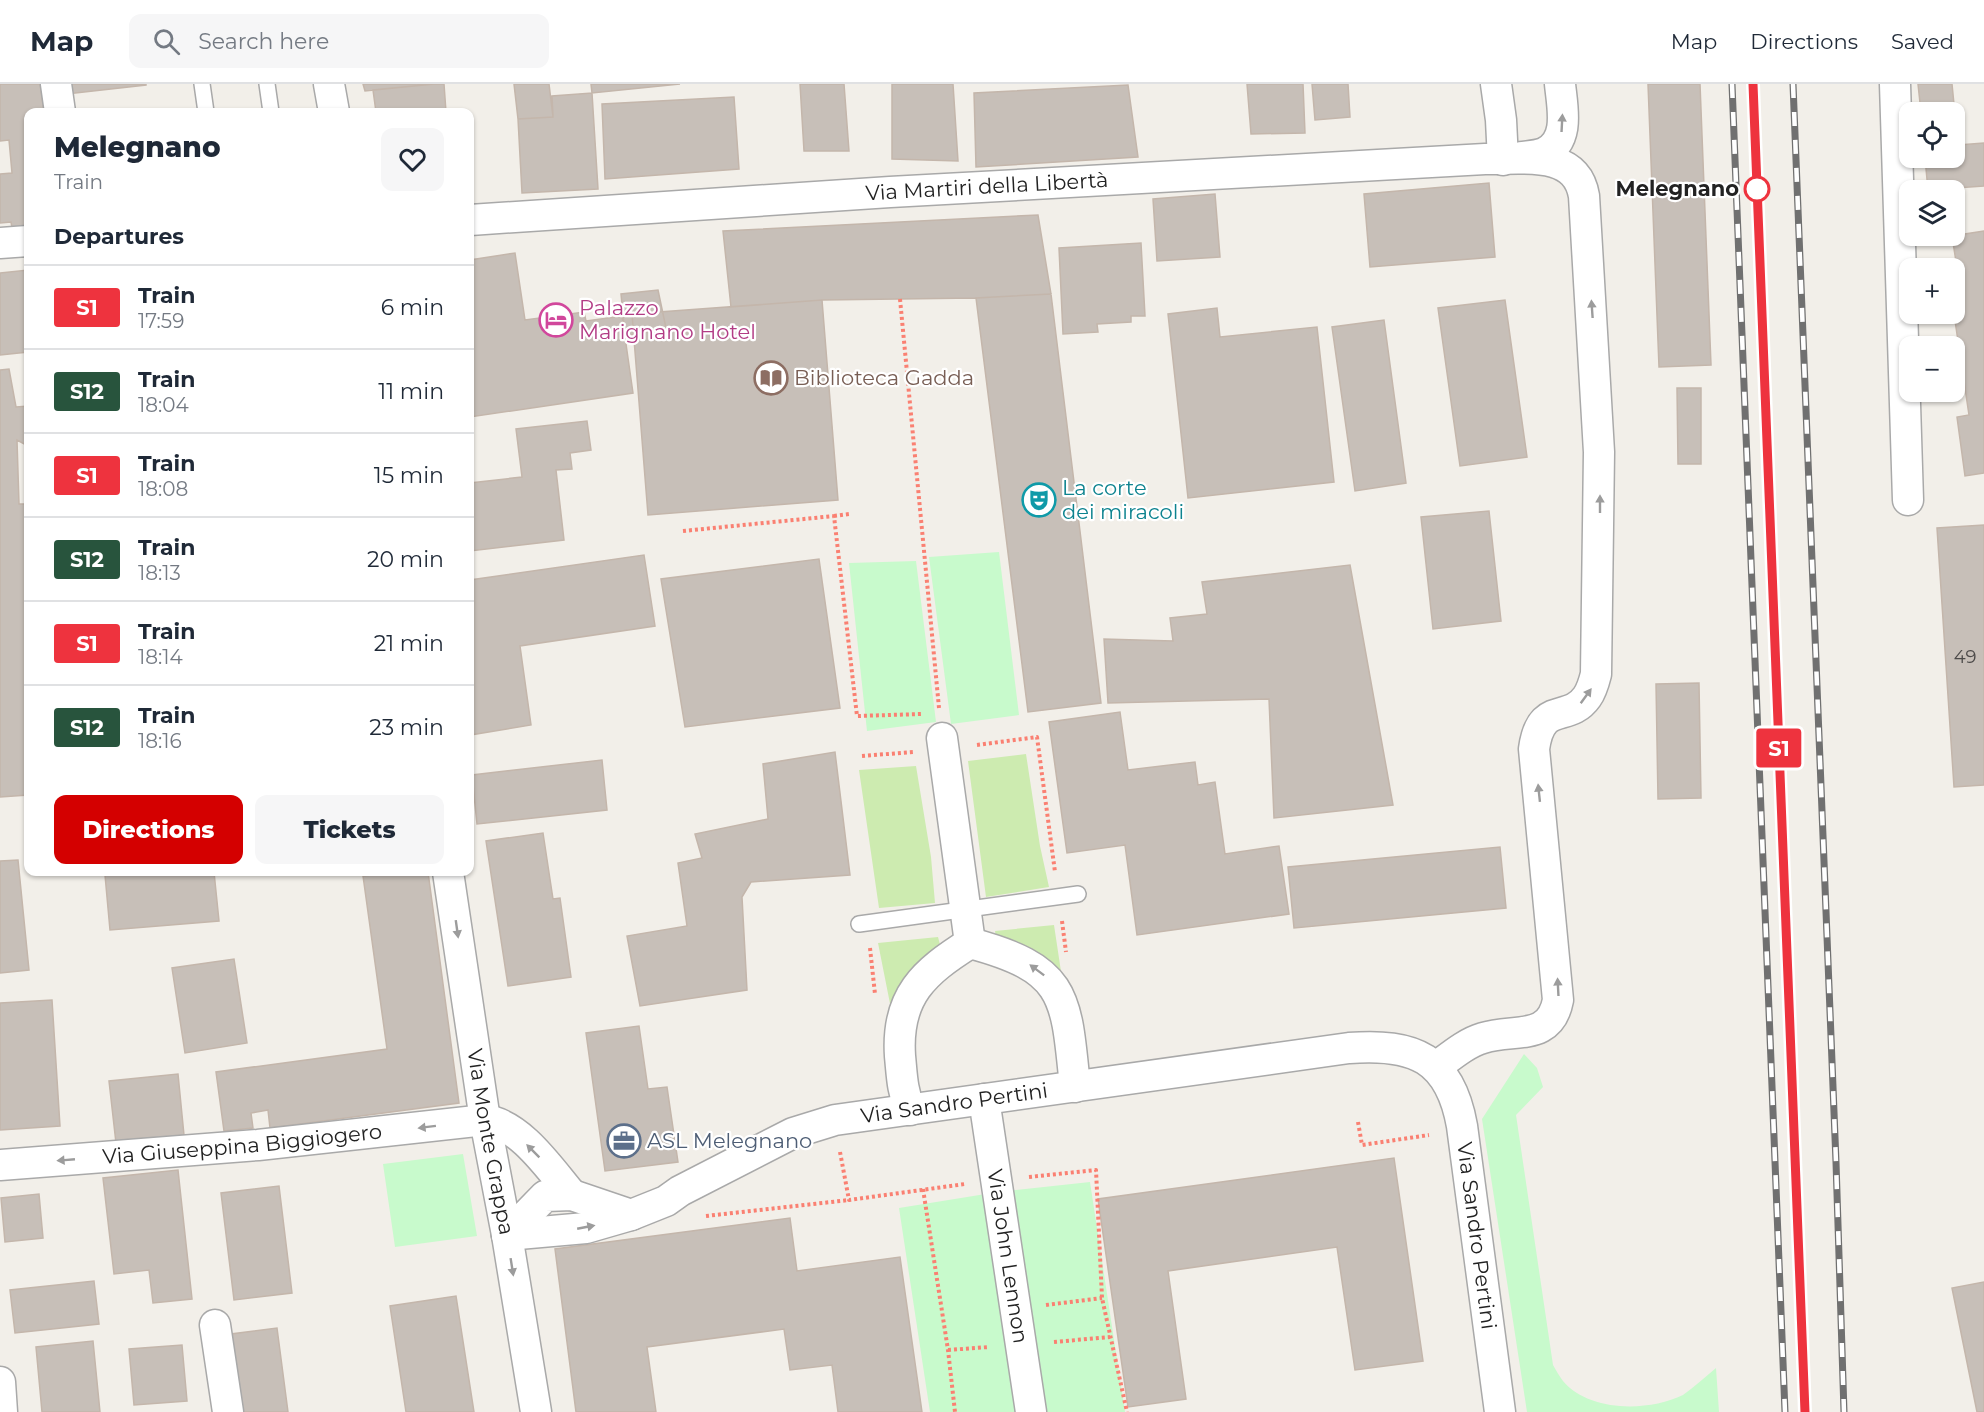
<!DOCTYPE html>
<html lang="en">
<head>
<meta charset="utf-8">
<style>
	:root { --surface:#fff; --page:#f6f6f7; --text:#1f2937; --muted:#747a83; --line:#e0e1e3; --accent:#d40000 }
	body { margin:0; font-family:Montserrat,sans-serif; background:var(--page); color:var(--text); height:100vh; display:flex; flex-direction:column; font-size:22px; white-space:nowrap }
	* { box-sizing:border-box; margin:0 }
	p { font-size:20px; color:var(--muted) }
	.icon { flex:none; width:33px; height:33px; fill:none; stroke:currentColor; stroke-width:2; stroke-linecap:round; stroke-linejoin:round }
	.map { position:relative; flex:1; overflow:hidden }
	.drawer { position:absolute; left:24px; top:24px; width:450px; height:768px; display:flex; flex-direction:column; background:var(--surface); border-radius:12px; box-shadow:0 2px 4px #0004 }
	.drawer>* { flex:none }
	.badge { padding:0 12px; border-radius:4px; font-size:21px; line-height:39px }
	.buttons { position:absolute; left:1899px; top:18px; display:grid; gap:12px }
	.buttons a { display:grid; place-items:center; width:66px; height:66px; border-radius:12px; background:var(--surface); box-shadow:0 2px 4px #0004; font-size:30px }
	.map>.badge { position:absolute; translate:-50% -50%; box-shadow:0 0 0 3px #fff }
	h2 { padding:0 30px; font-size:22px; line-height:54px }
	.round { display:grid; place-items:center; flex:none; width:63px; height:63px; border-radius:12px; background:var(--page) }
	.headline { display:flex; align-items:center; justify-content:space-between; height:102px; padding:0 30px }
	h1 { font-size:28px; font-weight:800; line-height:45px }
	.action { display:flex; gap:12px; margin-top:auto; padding:12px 30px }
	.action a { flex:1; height:69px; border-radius:12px; background:var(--accent); color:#fff; font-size:24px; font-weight:800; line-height:69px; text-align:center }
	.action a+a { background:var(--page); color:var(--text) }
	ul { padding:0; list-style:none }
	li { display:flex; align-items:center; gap:18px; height:84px; padding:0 30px; border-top:2px solid var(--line) }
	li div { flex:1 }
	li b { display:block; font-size:22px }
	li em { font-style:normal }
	li .badge { min-width:66px; font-weight:700; text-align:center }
	header { display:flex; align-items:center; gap:36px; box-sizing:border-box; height:84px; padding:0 30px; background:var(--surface); border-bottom:2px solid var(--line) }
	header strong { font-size:28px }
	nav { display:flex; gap:33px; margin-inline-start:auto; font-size:21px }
	.search { width:420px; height:54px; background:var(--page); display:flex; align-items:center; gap:15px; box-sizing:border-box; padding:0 21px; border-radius:12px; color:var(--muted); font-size:22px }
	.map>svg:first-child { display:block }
	.grass { fill:#cdebb0 }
	.park { fill:#c8facc }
	.building { fill:#c7bfb8; stroke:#c4b6ab; stroke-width:1.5 }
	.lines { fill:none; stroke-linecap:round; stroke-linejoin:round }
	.service-casing { stroke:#a9a9a9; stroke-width:18 }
	.minor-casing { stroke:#a9a9a9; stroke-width:33 }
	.path { stroke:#fa8072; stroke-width:4; stroke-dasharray:3 3; stroke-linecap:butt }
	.service { stroke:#fff; stroke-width:15 }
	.minor { stroke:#fff; stroke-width:30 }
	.rail-casing { stroke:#707070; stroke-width:7 }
	.rail { stroke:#fff; stroke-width:4.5; stroke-dasharray:14; stroke-linecap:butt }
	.oneway { fill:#9c9c9c }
	.line-casing { stroke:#fff; stroke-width:14 }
	.line { stroke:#ee333e; stroke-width:9 }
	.stop-dot { fill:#fff; stroke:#ee333e; stroke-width:3 }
	.labels { text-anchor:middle; stroke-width:4.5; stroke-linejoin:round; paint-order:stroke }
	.number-label { font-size:18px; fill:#4b4948 }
	.street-label { font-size:21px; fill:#222; stroke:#fff }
	.stop-label { font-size:21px; font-weight:bold; fill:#222; stroke:#fff; text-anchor:end }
	.hotel-label { font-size:21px; fill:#b23c85; stroke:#fff; text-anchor:start }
	.education-label { font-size:21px; fill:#785e54; stroke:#fff; text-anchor:start }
	.culture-label { font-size:21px; fill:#0d838f; stroke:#fff; text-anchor:start }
	.service-label { font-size:21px; fill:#4e5e75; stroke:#fff; text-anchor:start }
</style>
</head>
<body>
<header>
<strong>Map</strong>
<div class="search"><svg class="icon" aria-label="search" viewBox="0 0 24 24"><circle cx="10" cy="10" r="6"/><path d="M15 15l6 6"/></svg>Search here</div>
<nav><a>Map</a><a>Directions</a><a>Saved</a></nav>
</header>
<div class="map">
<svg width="1984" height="1328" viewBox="0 0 1984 1328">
	<rect width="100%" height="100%" fill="#f2efe9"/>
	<path class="grass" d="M1026,670L1040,762L1049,803L986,813L968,677Z
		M916,682L931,773L935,819L879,824L859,686Z
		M1054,841L1068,934L998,866L995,847Z
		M938,853L944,876L900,970L878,859Z"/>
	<path class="park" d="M999,468L1019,631L951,640L929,473Z
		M916,477L936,638L867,647L849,479Z
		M1524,970L1537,984L1543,1003L1516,1031L1553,1281C1556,1286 1559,1292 1563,1297C1589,1328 1648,1328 1683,1311C1694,1303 1705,1293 1716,1284L1719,1328H1527L1482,1035Z
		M463,1070L477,1152L395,1163L383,1080Z
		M1090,1098L1125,1328H930L899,1124L998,1108Z"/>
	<path class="building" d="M0,0H40L44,28H28V149L13,150L11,138L0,139V90L12,89L9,56L0,57Z
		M66,0H146V1L67,10Z
		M363,0H434L365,7Z
		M434,0H444L446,28H376L373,6Z
		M514,0H549L553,33L518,35Z
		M591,0H680L592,9Z
		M800,0H844L849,67H804Z
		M892,0H953L958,77L892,75Z
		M1247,0H1303L1305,49L1251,50Z
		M1312,0H1348L1350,33L1315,36Z
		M1648,0H1700L1711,281L1659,283Z
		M1918,0H1952L1958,61L1984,59V102L1928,106L1925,74H1954V28H1921Z
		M1128,1L1138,73L976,83L974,9Z
		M592,9L598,105L522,109L518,35L553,33L552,12Z
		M734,13L739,85L605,95L602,20Z
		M1489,99L1495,173L1370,183L1364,110Z
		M1215,110L1220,173L1157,177L1153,115Z
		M1038,131L1051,210L976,214L822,216L731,223L723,147Z
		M1984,147V389L1965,392L1957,333L1969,331L1954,230V217L1962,216L1952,152Z
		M1141,159L1145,232H1131V238L1097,240L1098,248L1063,250L1059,164Z
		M515,169L525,236L584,228L586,237L622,232L633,309L470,333V176Z
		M28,186V268L0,271V189Z
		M658,206L666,244L625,252L621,210Z
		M1051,210L1101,619L1028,628L976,214Z
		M822,216L838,416L648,431L632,230Z
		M1505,216L1527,373L1460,382L1438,224Z
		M1217,224L1220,253L1317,243L1334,398L1188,414L1168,230Z
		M1384,236L1406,399L1355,407L1332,243Z
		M9,285L16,323L28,322V362L17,356L19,420H28V711L0,713V286Z
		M1677,304H1701V380H1678Z
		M470,311L473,332L470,333Z
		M587,337L591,366L570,369L572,385L556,386L564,456L470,467V399L522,393L516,345Z
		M1489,427L1501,537L1433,545L1421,433Z
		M1984,441V701L1954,703L1937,444Z
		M644,471L655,542L520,562L531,641L470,651V496Z
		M819,475L840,624L685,643L661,495Z
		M1350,481L1393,721L1274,734L1269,615L1108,619L1104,555L1173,557L1170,534L1207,530L1202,498Z
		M1699,599L1701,714L1658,715L1656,600Z
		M1120,628L1128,686L1195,678L1198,701L1215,698L1225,770L1279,762L1289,830L1137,851L1125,761L1067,769L1049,638Z
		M835,668L850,791L751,798L742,813L747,906L640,922L627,852L687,842L678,779L702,774L695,750L768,735L763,680Z
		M602,676L607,726L477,740L472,691Z
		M543,749L553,815L560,814L571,893L508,902L486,757Z
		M1500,763L1506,824L1294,844L1288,783Z
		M18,776L29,886L0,889V777Z
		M144,788H214L219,837L110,846L105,791Z
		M399,788H428L459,1019L270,1044L268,1026L251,1029L253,1044L224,1047L216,988L387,965L363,792Z
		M234,875L247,959L185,969L172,884Z
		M52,916L60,1042L0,1046V919Z
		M639,942L648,1005L667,1003L678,1078L605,1087L586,949Z
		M178,990L184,1051L116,1059L109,997Z
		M1394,1074L1423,1277L1355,1286L1337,1163L1168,1187L1186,1315L1128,1323L1098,1115Z
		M178,1086L192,1215L153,1219L149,1186L114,1190L103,1094Z
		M279,1102L292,1209L234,1216L221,1109Z
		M39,1110L43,1154L5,1158L1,1114Z
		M790,1134L797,1187L900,1173L922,1328H838L832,1281L790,1286L784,1245L647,1263L656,1328H576L555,1165Z
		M94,1197L99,1240L15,1249L10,1206Z
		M1984,1198V1328H1977L1952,1204Z
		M456,1212L474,1328H406L390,1222Z
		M277,1244L288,1328H241L231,1250Z
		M93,1257L100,1328H42L36,1263Z
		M182,1261L187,1317L134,1321L129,1265Z"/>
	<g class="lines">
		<defs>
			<path id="service" d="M202,0L206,28
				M267,0L271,28
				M859,840L1078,810"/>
			<g id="minor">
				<path d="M56,0L60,28"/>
				<path d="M329,0L334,28"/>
				<path d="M1496,0L1501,36L1503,76"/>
				<path d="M1895,0L1908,416"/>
				<path d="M1521,73C1528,72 1537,72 1544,69C1571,57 1562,22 1560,0"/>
				<path id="s1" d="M470,136L890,108L1485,75C1519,76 1576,64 1584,112L1599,368L1596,590C1594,598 1592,606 1587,613C1568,640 1541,615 1534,665L1558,916C1550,958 1515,944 1483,954C1466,959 1451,972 1436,983"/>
				<path d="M0,159L28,157"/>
				<path d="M942,654L970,859"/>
				<path id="s2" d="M448,788L485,1036L507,1151L536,1328"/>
				<path id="s3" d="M984,1015L1031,1328"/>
				<path d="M910,1026C902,1006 902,992 900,972C896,912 924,888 970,859C1067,885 1066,911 1075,1003"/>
				<path id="s4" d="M0,1081L258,1061L485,1036C520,1040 550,1085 572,1111"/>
				<path id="s5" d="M507,1151L545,1112L572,1111L631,1131L666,1117L680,1107L793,1049L835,1036L1349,964C1414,959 1450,974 1462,1042L1500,1328"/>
				<path d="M507,1151L586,1144L631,1131"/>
				<path d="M215,1241L228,1328"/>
				<path d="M0,1298L2,1328"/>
			</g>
		</defs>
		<use href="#service" class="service-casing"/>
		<use href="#minor" class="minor-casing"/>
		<path class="path" d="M900,215L939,624
			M834,432L849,430
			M683,447L834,432L857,632L921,630
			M977,661L1037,653L1055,788
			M862,672L913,668
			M1062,837L1066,868
			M870,864L875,910
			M1358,1038L1362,1061L1429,1051
			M840,1068L849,1116L965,1100
			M1029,1093L1096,1086L1102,1214L1127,1328
			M923,1105L948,1266L955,1328
			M706,1132L849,1116
			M1046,1221L1102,1214
			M1054,1258L1110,1253
			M948,1266L989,1263"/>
		<use href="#service" class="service"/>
		<use href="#minor" class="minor"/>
		<defs>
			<path id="rail" d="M1732,0L1785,1328
				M1753,0L1805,1328
				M1793,0L1836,1078L1844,1328"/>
		</defs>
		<use href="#rail" class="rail-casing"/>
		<use href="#rail" class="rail"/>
	</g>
	<defs><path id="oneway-solid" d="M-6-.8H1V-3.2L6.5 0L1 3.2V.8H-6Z" transform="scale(1.5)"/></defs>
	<g class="oneway">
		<use href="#oneway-solid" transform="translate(1562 39) rotate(-87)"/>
		<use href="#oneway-solid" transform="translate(1592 225) rotate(-94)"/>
		<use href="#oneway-solid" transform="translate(1600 420) rotate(-90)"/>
		<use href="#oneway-solid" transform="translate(1586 612) rotate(-54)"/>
		<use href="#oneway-solid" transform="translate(1539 709) rotate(-96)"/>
		<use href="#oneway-solid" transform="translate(457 845) rotate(82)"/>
		<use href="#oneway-solid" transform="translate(1037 886) rotate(-143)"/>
		<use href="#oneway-solid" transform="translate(1558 903) rotate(-93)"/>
		<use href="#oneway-solid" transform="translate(427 1043) rotate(173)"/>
		<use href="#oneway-solid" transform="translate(533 1067) rotate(-135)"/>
		<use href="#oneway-solid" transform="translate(66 1076) rotate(175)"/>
		<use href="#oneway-solid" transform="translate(586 1143) rotate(-11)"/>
		<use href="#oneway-solid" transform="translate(512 1183) rotate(81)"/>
	</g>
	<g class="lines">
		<defs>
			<path id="line" d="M1753,0L1805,1328"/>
		</defs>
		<use href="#line" class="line-casing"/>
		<use href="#line" class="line"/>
	</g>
	<defs>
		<symbol id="hotel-ring" viewBox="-11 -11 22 22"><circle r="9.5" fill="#fff" stroke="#d1479c" stroke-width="1.5"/><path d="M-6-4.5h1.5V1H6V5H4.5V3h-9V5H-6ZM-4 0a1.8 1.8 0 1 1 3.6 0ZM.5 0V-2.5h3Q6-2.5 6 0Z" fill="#d1479c"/></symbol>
		<symbol id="library-ring" viewBox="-11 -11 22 22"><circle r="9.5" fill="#fff" stroke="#8d6e63" stroke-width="1.5"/><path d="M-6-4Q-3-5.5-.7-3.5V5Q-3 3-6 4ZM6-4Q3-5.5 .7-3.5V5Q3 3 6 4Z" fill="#8d6e63"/></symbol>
		<symbol id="theatre-ring" viewBox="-11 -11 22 22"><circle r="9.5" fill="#fff" stroke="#0f9aa8" stroke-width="1.5"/><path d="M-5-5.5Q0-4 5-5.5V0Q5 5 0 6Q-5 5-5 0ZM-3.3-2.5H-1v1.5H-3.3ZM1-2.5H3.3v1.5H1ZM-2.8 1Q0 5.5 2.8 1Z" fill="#0f9aa8"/></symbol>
		<symbol id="office-ring" viewBox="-11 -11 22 22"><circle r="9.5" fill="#fff" stroke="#5c6f8a" stroke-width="1.5"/><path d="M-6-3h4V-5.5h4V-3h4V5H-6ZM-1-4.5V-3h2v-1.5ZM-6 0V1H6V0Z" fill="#5c6f8a"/></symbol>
	</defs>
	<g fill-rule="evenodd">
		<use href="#hotel-ring" x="537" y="217" width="38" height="38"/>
		<use href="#library-ring" x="752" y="275" width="38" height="38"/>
		<use href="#theatre-ring" x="1020" y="397" width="38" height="38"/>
		<use href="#office-ring" x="605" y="1038" width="38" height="38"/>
	</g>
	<circle class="stop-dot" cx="1757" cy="105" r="12"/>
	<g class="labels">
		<g class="number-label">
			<text x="1965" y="579">49</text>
		</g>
		<g class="street-label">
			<text dy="7" stroke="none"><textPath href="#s1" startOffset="518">Via Martiri della Libertà</textPath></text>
			<text dy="7" stroke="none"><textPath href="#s5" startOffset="490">Via Sandro Pertini</textPath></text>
			<text dy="7" stroke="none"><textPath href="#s2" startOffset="273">Via Monte Grappa</textPath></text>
			<text dy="7" stroke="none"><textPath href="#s4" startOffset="243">Via Giuseppina Biggiogero</textPath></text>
			<text dy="7" stroke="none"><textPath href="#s5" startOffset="1156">Via Sandro Pertini</textPath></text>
			<text dy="7" stroke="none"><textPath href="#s3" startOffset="159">Via John Lennon</textPath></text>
		</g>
		<g class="stop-label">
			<text x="1739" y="112">Melegnano</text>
		</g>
		<g class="hotel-label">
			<text x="579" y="231">Palazzo<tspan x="579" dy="24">Marignano Hotel</tspan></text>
		</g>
		<g class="education-label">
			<text x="794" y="301">Biblioteca Gadda</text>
		</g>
		<g class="culture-label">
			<text x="1062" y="411">La corte<tspan x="1062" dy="24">dei miracoli</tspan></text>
		</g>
		<g class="service-label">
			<text x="647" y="1064">ASL Melegnano</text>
		</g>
	</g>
</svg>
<div class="buttons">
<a><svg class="icon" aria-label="locate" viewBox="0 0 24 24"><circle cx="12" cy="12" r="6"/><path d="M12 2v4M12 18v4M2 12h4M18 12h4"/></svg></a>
<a><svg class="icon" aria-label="layers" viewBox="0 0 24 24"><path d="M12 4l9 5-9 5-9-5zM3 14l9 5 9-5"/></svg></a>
<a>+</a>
<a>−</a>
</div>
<b class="badge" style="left:1779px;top:664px;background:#ee333e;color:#fff">S1</b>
<section class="drawer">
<div class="headline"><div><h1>Melegnano</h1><p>Train</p></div><a class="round"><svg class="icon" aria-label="heart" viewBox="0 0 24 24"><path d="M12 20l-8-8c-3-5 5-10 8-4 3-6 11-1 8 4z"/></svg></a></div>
<h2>Departures</h2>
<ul>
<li><span class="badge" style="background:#ee333e;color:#fff">S1</span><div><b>Train</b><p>17:59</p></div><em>6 min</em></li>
<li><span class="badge" style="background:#28543d;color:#fff">S12</span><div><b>Train</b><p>18:04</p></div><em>11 min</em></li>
<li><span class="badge" style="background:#ee333e;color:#fff">S1</span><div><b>Train</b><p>18:08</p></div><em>15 min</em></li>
<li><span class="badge" style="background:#28543d;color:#fff">S12</span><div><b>Train</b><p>18:13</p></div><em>20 min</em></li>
<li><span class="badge" style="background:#ee333e;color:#fff">S1</span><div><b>Train</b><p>18:14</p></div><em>21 min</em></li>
<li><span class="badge" style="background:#28543d;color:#fff">S12</span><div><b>Train</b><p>18:16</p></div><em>23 min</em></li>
</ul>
<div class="action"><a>Directions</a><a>Tickets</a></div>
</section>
</div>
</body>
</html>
